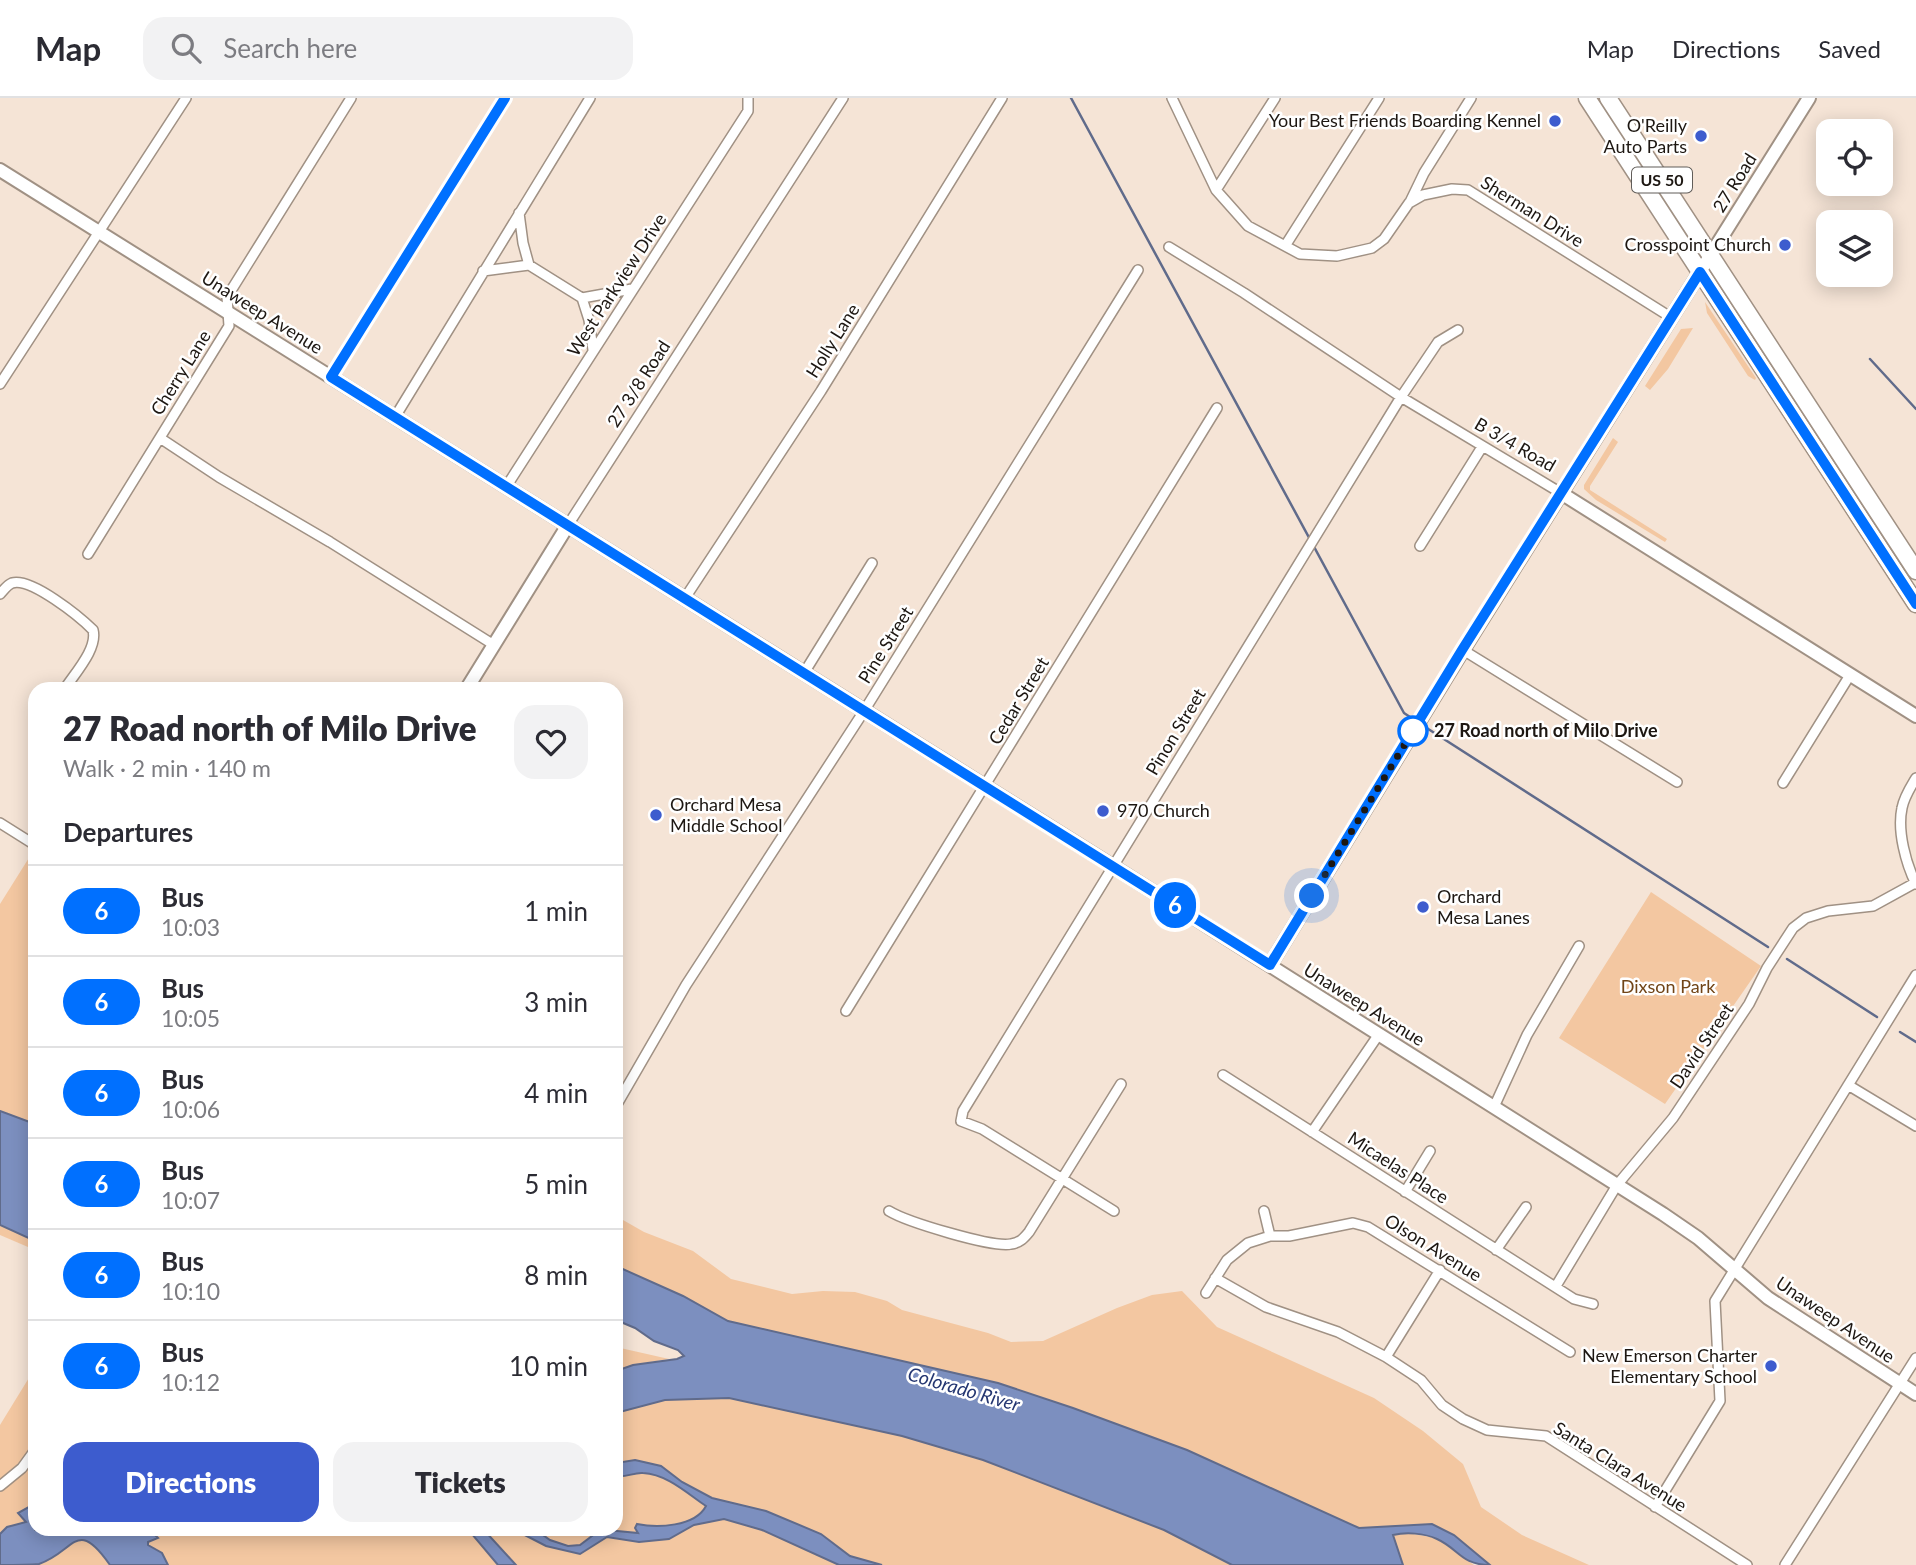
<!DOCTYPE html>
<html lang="en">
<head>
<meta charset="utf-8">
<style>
	:root { --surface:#fff; --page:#f2f2f3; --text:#2b2b33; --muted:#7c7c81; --line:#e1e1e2; --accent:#3d5cce }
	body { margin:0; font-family:Lato,sans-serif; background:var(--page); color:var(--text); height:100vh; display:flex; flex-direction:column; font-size:26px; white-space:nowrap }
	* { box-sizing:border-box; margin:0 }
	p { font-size:23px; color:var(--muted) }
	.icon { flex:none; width:38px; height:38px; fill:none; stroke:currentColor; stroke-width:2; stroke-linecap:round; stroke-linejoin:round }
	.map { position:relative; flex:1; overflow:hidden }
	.side { position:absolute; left:28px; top:584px; width:595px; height:854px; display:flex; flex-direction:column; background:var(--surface); border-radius:21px; box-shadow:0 4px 18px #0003 }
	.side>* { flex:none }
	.badge { padding:0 14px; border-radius:23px; font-size:24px; line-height:46px }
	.tools { position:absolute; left:1816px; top:21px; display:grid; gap:14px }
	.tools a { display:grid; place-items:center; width:77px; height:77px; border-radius:14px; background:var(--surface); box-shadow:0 4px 18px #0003; font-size:35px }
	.you { position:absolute; width:35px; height:35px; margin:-18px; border:5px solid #fff; border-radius:50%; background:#1a73e8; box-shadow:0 0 0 10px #1a73e833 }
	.map>.badge { position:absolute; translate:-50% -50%; box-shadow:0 0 0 4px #fff }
	h2 { padding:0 35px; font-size:26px; line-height:63px }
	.round { display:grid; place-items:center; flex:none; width:74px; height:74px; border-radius:21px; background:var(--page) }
	.head { display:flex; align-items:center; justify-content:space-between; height:119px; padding:0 35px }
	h1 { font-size:33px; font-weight:800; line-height:52px }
	.cta { display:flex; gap:14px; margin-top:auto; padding:14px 35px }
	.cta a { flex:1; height:80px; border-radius:21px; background:var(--accent); color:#fff; font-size:28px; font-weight:800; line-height:80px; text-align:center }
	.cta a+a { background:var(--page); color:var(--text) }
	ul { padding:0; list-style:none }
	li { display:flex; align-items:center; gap:21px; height:91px; padding:0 35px; border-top:2px solid var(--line) }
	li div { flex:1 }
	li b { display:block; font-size:26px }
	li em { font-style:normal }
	li .badge { min-width:77px; font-weight:700; text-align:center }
	header { display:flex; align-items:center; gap:42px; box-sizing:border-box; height:98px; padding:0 35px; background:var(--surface); border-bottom:2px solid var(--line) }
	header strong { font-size:33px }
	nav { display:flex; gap:38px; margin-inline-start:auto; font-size:24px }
	.search { width:490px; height:63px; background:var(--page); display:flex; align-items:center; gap:18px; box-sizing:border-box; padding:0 24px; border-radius:21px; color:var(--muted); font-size:26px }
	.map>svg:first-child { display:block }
	.green { fill:#f3c7a1 }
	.water { fill:#7c8fbf; stroke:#606b8b; stroke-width:2 }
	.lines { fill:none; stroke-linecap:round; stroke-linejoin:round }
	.stream { stroke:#606b8b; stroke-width:2.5 }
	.street-casing { stroke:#a09184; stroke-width:12 }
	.secondary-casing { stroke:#a09184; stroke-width:16 }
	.highway-casing { stroke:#a09184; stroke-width:19 }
	.street { stroke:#fff; stroke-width:9 }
	.secondary { stroke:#fff; stroke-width:12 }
	.highway { stroke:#fff; stroke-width:16 }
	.line-casing { stroke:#fff; stroke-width:16 }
	.line { stroke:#0070ff; stroke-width:10 }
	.walk { stroke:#1d1712; stroke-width:7; stroke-dasharray:0 12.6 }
	.poi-dot { fill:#3d5cce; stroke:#fff; stroke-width:2.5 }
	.stop-dot { fill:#fff; stroke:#0070ff; stroke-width:3.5 }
	.labels { text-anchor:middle; stroke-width:5; stroke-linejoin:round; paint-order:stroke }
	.shield { fill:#fff; stroke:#615d59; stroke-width:2 }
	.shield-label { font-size:16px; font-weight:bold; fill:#1d1712 }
	.poi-label { font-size:18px; fill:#1d1712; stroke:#fff; text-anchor:end }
	.street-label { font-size:18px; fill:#1d1712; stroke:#fff }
	.stop-label { font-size:18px; font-weight:bold; fill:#1d1712; stroke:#fff; text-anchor:start }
	.park-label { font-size:18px; fill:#714517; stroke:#fff }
	.water-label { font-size:19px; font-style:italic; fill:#243671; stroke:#fff }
</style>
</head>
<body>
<header>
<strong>Map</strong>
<div class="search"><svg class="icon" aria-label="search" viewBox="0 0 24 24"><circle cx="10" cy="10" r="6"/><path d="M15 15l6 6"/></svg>Search here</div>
<nav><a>Map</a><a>Directions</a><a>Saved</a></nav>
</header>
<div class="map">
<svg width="1916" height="1467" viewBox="0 0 1916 1467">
	<rect width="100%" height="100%" fill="#f5e4d6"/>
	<path class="green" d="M1705,204L1756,280L1755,282L1748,278L1707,215Z
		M1693,230L1668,271L1650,292L1645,288L1681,231Z
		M1613,340L1618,344L1590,388V392L1667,441L1665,444L1596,402L1584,391V387Z
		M32,755L35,757V1026L0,1013V806Z
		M1651,794L1761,868L1665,1006L1559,940Z
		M616,1118L644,1134L693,1153L731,1181L792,1196L823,1193L855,1194L887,1203L902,1212L988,1235L1011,1244L1043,1243L1117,1210L1152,1197L1182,1193L1217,1229L1374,1300L1423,1333L1463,1366L1481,1409L1522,1437L1589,1467H1490L1454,1437L1432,1426L1359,1430L1187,1352L1073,1310L998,1285L728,1223L683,1198L616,1168Z
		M0,1127L35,1143V1152L0,1137Z
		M616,1249L669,1261L633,1267L616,1273Z
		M35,1270V1432H616V1378C626,1380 634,1374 643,1375C667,1376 688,1396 707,1409L702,1415L698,1417C715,1425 710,1420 724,1421C743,1422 825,1455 839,1467H0V1327Z
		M729,1300L902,1338L983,1362L1164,1432L1232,1467H882L850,1458L821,1436L766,1413L712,1400L682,1384L661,1368L616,1365V1315L665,1302Z
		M1408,1435L1436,1440L1474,1467H1403L1393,1436Z"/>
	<path class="water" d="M0,1013L35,1026V1143L0,1127Z
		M616,1168L683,1198L728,1223L998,1285L1073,1310L1187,1352L1359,1430L1432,1426L1454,1437L1490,1467C1461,1467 1459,1451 1437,1441C1424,1435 1406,1434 1393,1437L1403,1467H1232L1164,1432L983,1362L902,1338L729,1300L665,1302L616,1315V1273L633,1267L677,1261L684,1258L678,1252L654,1243L635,1230L616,1222Z
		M635,1362L661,1368L682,1384L712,1400L766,1413L821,1436L850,1458L882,1467H839L762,1432L724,1421L694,1427L669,1441L639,1444L607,1439L580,1456L546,1448L515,1432H536L550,1442L568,1448L580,1447L596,1435L607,1432L638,1435L635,1430L637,1426C657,1430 695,1429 706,1408C688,1396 667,1376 643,1375C634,1374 626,1380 616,1378V1365Z
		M35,1398V1432H150L158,1440L148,1444V1447L162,1455L168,1467H110C76,1418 75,1454 39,1466C28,1467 12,1467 0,1467V1436L7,1429L26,1424L18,1415L29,1409Z
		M463,1432H484L516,1467H498L472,1436Z"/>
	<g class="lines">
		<path class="stream" d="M1071,0L1404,615L1416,623
			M1870,261L1916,311
			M1422,627L1768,849
			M1787,861L1877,919
			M1900,934L1916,944"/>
		<defs>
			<path id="street" d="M1172,0L1216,92L1248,128L1300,156L1337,158L1372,150L1384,141L1409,105L1423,97L1452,91L1468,92L1672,220
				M1216,92L1275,0
				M1410,104L1424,75L1471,0
				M519,115L523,145L529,167
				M1285,148L1379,0
				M1169,149L1244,195L1401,299L1561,395
				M483,173L529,167L582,200L589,222L593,252
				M582,200L632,191
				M331,279L505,0
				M0,286L186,0
				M395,319L590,0
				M160,340L219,379L330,444L494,547
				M506,389L748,13V0
				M568,427L843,0
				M1420,448L1482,349
				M88,456L229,228L227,199L351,0
				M0,496C4,492 7,487 12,485C31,479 80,519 93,532C98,551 74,576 64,592
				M685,500L821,293L1002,0
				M1463,552L1677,684
				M804,575L872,465
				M200,592H203
				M1916,680C1910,690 1904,699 1902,710C1897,733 1906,766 1916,786
				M1783,685L1850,577
				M0,725L35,747
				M846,913L1217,310
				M1223,977L1574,1201L1593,1206
				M1848,987L1916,1028
				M616,1008L686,887L864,613L1138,172
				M1494,1009L1527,937L1579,848
				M1312,1034L1379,936
				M1405,1094L1430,1053
				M889,1113C907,1124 993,1150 1011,1146C1020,1145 1024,1140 1029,1134L1121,986
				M1114,1113L982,1031L961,1023L963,1013L1401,299L1438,244L1458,232
				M1264,1113L1270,1138
				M1496,1152L1526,1109
				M1215,1180L1266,1209L1338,1234L1386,1259L1421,1282L1442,1307L1463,1321L1487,1332L1546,1338L1747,1467
				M1556,1188L1617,1087L1673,1020L1749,906L1767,870L1793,830L1806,820L1828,813L1873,808L1915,785
				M1206,1195L1227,1162L1248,1145L1270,1138H1289L1353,1125L1368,1129L1570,1254
				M1386,1259L1440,1172
				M0,1388L22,1370L35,1352
				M1655,1409L1720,1303L1715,1203L1916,877
				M1785,1467L1916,1260"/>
			<path id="secondary" d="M0,72L1114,769L1663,1116L1698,1140L1768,1200L1916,1296
				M1561,395L1916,618
				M466,592L568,427
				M1270,867L1463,552L1809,0"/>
			<path id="highway" d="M1587,0L1916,506
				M1608,0L1916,473"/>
		</defs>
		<use href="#street" class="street-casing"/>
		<use href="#secondary" class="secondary-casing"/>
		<use href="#highway" class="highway-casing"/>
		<use href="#street" class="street"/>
		<use href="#secondary" class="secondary"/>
		<use href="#highway" class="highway"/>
	</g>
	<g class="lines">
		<defs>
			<path id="line" d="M505,0L331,279L1270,867L1462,552L1700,174L1916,506"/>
		</defs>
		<use href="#line" class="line-casing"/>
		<use href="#line" class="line"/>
		<path class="walk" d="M1312,798L1413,633"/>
	</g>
	<g class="poi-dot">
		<circle cx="1555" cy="23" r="7"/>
		<circle cx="1701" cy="38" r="7"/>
		<circle cx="1785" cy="147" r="7"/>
		<circle cx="1103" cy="713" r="7"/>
		<circle cx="656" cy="717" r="7"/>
		<circle cx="1423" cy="809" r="7"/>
		<circle cx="1771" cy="1268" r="7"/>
	</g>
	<circle class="stop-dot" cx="1413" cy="633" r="14"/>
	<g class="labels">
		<rect class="shield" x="1632" y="69.5" width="60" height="25" rx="5"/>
		<g class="shield-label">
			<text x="1662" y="88">US 50</text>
		</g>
		<g class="poi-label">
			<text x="1541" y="29">Your Best Friends Boarding Kennel</text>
			<text x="1687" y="34">O'Reilly<tspan x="1687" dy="21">Auto Parts</tspan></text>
			<text x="1771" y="153">Crosspoint Church</text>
			<text x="670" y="713" text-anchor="start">Orchard Mesa<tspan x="670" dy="21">Middle School</tspan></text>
			<text x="1117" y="719" text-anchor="start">970 Church</text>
			<text x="1437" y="805" text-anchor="start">Orchard<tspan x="1437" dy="21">Mesa Lanes</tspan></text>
			<text x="1757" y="1264">New Emerson Charter<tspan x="1757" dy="21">Elementary School</tspan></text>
		</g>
		<g class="street-label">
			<text transform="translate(1735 85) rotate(-58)" y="6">27 Road</text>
			<text transform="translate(1532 114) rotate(32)" y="6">Sherman Drive</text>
			<text transform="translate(617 187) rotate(-57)" y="6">West Parkview Drive</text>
			<text transform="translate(262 215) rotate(32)" y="6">Unaweep Avenue</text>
			<text transform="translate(833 243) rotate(-58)" y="6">Holly Lane</text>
			<text transform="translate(181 275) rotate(-58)" y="6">Cherry Lane</text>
			<text transform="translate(639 286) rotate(-57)" y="6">27 3/8 Road</text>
			<text transform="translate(1515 347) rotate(30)" y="6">B 3/4 Road</text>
			<text transform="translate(886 547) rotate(-58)" y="6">Pine Street</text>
			<text transform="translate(1019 603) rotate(-59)" y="6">Cedar Street</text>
			<text transform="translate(1176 634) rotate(-59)" y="6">Pinon Street</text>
			<text transform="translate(1364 907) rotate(32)" y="6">Unaweep Avenue</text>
			<text transform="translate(1702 948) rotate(-56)" y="6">David Street</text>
			<text transform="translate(1398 1070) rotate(33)" y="6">Micaelas Place</text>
			<text transform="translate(1433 1150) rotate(32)" y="6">Olson Avenue</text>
			<text transform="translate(1835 1222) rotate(34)" y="6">Unaweep Avenue</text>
			<text transform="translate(1620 1369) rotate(32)" y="6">Santa Clara Avenue</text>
		</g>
		<g class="stop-label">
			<text x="1434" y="639">27 Road north of Milo Drive</text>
		</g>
		<g class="park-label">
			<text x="1668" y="895">Dixson Park</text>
		</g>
		<g class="water-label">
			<text transform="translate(964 1291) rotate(16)" y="7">Colorado River</text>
		</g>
	</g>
</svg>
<div class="tools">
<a><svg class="icon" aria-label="locate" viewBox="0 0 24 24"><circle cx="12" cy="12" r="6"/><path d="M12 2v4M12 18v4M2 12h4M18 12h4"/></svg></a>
<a><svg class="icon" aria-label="layers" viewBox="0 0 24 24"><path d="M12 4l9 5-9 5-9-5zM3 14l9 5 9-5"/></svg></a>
</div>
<div class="you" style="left:1312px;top:798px"></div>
<b class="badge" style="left:1175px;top:807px;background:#0070ff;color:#fff">6</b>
<section class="side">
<div class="head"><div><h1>27 Road north of Milo Drive</h1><p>Walk · 2 min · 140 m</p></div><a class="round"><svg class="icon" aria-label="heart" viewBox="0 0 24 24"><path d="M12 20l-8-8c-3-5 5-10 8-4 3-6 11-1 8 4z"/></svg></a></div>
<h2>Departures</h2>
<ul>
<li><span class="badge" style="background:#0070ff;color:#fff">6</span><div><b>Bus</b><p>10:03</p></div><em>1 min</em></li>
<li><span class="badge" style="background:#0070ff;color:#fff">6</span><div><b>Bus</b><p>10:05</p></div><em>3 min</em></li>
<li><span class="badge" style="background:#0070ff;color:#fff">6</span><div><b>Bus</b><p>10:06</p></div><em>4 min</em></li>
<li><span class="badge" style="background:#0070ff;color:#fff">6</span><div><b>Bus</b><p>10:07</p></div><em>5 min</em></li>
<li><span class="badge" style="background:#0070ff;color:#fff">6</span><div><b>Bus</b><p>10:10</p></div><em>8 min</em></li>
<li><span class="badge" style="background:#0070ff;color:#fff">6</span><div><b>Bus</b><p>10:12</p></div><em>10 min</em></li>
</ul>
<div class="cta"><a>Directions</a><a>Tickets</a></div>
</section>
</div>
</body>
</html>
